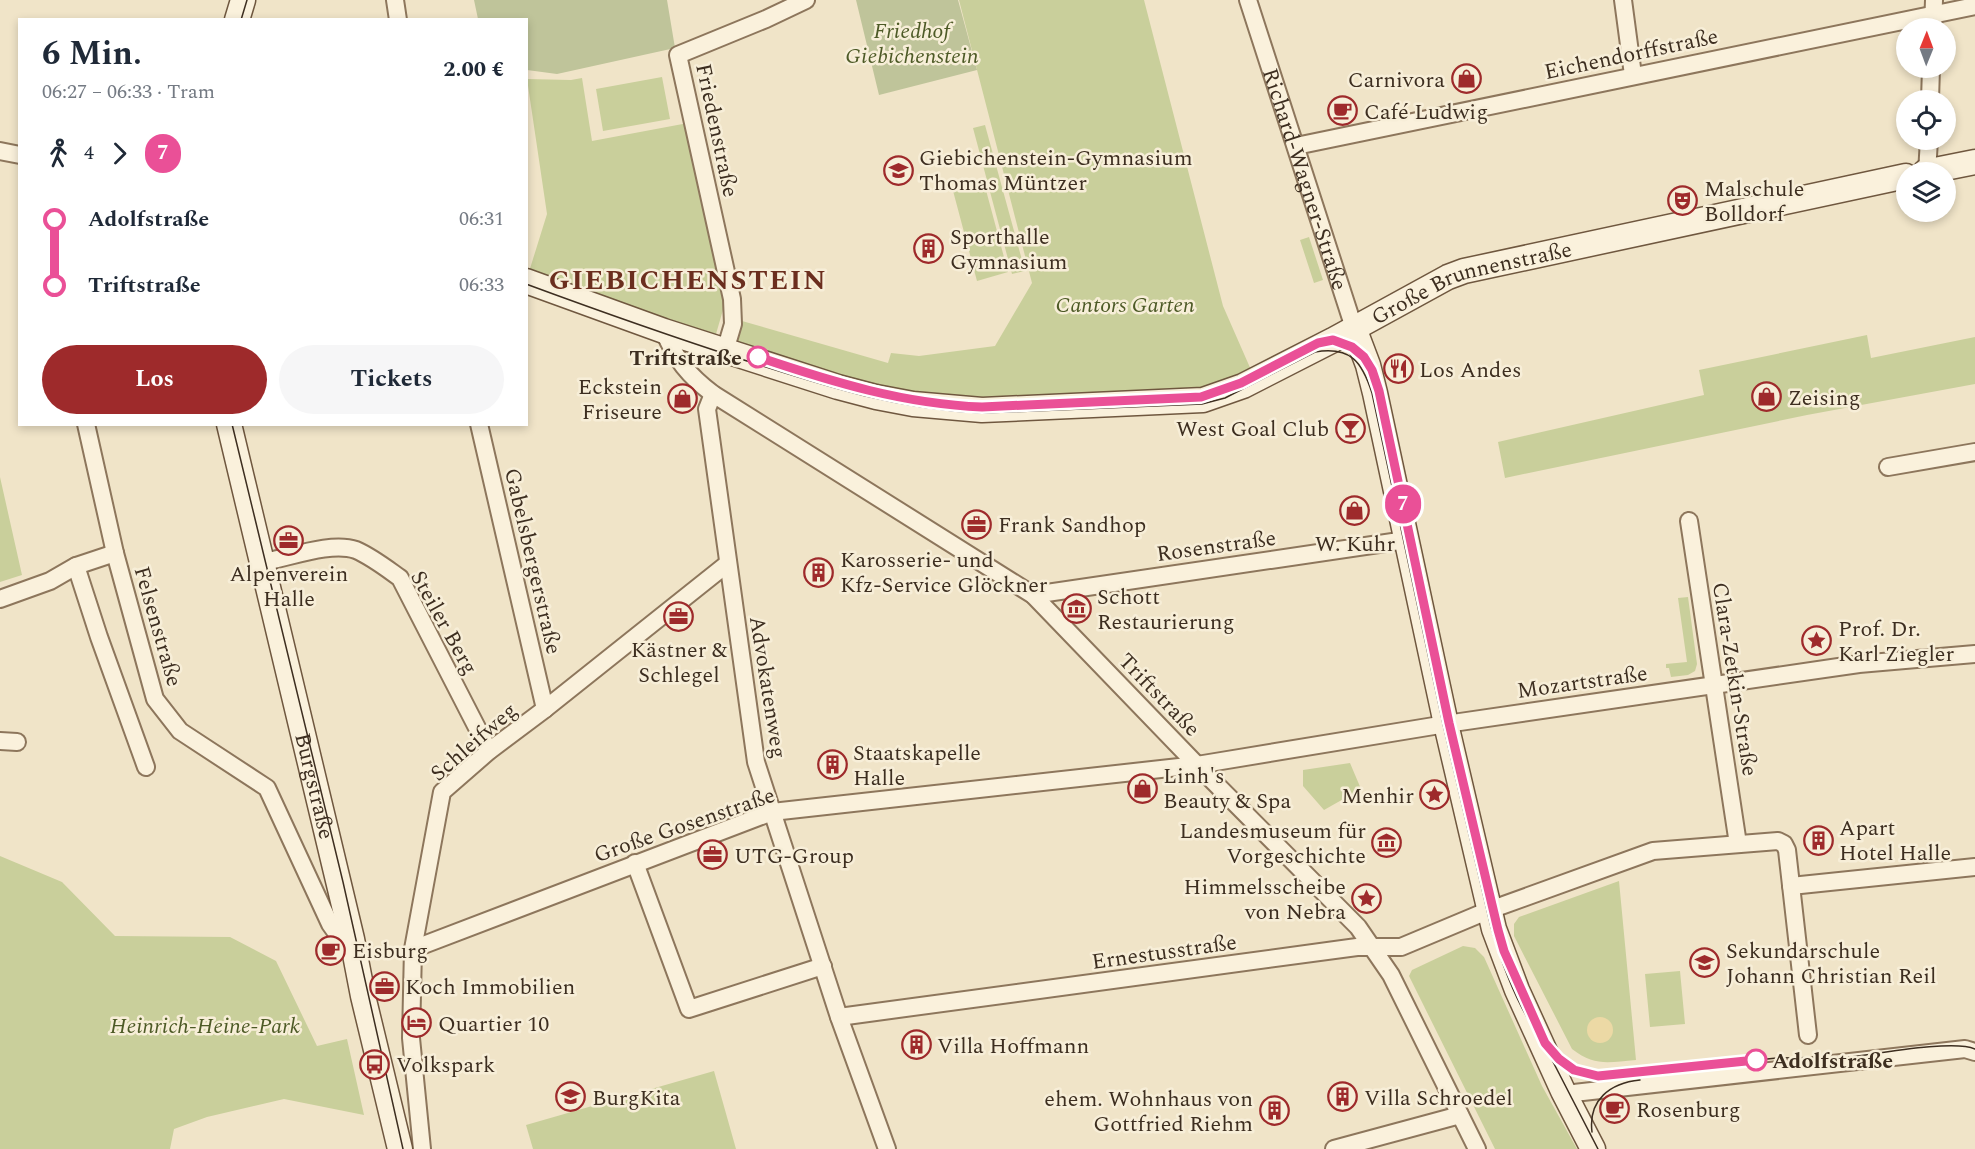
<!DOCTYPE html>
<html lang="de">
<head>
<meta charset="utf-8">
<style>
	:root { --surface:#fff; --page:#f6f6f7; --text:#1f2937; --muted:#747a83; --accent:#9e2a2b }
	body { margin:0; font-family:Spectral,serif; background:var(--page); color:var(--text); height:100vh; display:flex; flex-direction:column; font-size:22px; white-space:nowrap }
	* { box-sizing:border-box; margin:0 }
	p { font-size:20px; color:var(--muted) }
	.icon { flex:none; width:33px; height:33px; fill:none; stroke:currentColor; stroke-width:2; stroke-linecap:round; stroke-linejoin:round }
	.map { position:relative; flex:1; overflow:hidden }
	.details { position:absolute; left:18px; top:18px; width:510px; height:408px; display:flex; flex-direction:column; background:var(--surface); border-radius:0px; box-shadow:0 3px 9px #0003 }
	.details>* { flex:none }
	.badge { padding:0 12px; border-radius:20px; font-size:21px; line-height:39px }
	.needle { width:39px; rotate:1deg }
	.buttons { position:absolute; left:1896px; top:18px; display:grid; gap:12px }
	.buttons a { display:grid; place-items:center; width:60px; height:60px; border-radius:50%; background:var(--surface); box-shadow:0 3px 9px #0003; font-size:30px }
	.map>.badge { position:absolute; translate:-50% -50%; box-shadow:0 0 0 3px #fff }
	.legs { display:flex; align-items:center; gap:9px; height:66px; padding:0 24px; font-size:20px }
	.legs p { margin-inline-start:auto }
	.summary { display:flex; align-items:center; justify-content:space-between; height:102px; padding:0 24px }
	h1 { font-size:33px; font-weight:700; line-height:45px }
	.cta { display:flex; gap:12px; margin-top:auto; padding:12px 24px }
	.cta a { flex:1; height:69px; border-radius:36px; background:var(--accent); color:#fff; font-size:24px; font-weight:700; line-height:69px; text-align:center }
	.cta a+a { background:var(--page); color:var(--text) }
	ul { padding:0 24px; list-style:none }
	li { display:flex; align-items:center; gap:21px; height:66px; font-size:22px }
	li i { display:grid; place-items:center; width:9px; height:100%; margin:0 8px; background:currentColor }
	li i::after { content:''; width:15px; height:15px; margin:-8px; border:4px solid; border-radius:50%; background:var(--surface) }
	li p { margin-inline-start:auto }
	li:first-child i { background:linear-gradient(#0000 50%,currentColor 0) }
	li:last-child i { background:linear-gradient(currentColor 50%,#0000 0) }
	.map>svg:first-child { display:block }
	.green { fill:#c9cf9b }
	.sand { fill:#ecd9a5 }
	.cemetery { fill:#bfc49a }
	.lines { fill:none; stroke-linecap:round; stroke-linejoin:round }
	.street-casing { stroke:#8d765c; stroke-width:20 }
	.secondary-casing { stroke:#6f573f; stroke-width:27 }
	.street { stroke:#faf1dc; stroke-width:16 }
	.secondary { stroke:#faf1dc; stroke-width:24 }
	.tram { stroke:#3d2e20; stroke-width:1.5 }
	.line-1-casing { stroke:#fff; stroke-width:14 }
	.line-1 { stroke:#ea5097; stroke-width:9 }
	.stop-1-dot { fill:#fff; stroke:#ea5097; stroke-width:3 }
	.labels { text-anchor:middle; stroke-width:5; stroke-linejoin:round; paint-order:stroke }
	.park-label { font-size:22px; font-style:italic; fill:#4d5a26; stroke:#f7eed8 }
	.street-label { font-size:22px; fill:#3d2e20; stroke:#f7eed8 }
	.poi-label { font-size:22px; fill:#3d2e20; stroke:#f7eed8; text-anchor:start }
	.stop-label { font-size:22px; font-weight:bold; fill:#3d2e20; stroke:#f7eed8; text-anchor:end }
	.district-label { font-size:28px; font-weight:bold; letter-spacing:1.5px; fill:#6b2e1e; stroke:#f7eed8 }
</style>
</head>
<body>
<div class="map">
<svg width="1975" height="1149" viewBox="0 0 1975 1149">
	<rect width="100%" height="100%" fill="#f0e4c8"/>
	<path class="green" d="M959,0H1144L1223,306L1255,379L1201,395L934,402L818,370L731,339L735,319L888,363L891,353L919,356L995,346L1032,283Z
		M662,77L670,119L603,131L596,89Z
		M582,78L592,141L688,123L727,296L716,334L528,275L547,214L527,79L571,80Z
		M985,125L1025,271L1012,274L973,128Z
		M983,179L1008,272L977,281L952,187Z
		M1309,237L1323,280L1314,283L1300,240Z
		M1867,335L1871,358L1975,337V384L1807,415L1505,478L1498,442L1704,395L1699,370Z
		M0,477L22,575L0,582Z
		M1688,597L1697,664L1695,671L1688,675L1671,677L1669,668H1666V664L1687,662L1678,598Z
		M1350,763L1361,789L1324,810L1303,786V770Z
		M0,856L62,882L115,936L230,937L276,961L317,1046L347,1039L364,1115L284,1099L207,1117L174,1129L170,1149H0Z
		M1619,881L1636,1060C1609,1062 1595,1067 1572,1049L1514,936V924L1519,917Z
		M1463,946L1475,948L1484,957L1542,1086L1577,1149H1495L1409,976L1412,970Z
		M1680,971L1685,1024L1650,1027L1645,974Z
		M714,1071L736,1149H533L526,1125Z"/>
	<path class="sand" d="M1587 1030a13 13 0 1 1 26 0a13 13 0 1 1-26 0Z"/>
	<path class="cemetery" d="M474,0H667L675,48L557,74L527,70L526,20L478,19Z
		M856,0H958L977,70L879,95Z"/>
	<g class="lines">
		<defs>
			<g id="street">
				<path d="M395,0L398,20"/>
				<path id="s1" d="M1248,0L1354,328"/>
				<path d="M1623,0L1633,75"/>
				<path d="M1933,28L1934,0"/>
				<path d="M1930,100L1931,68"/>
				<path d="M1296,146L1975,6"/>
				<path d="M0,151L20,155"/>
				<path d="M1927,172L1929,140"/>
				<path d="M664,331C675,359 689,376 713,394L1033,595L1197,765L1358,927L1391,975L1477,1149"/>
				<path d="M725,351L733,324L732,299L678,55L766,19L806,0"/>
				<path d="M713,394L707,409L756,762L839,1017L887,1149"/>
				<path d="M86,424L115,553L155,699L180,731L267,788L330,924L340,938L352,939"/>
				<path d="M479,424L545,709"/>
				<path d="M1888,467L1975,452"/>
				<path d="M1689,521L1738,844"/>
				<path d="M263,562C288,558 331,541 356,550C372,557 386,568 400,578L489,751"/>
				<path d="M76,566L99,637L146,767"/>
				<path d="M1033,595L1406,540"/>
				<path d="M0,599L50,581L76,566L115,553"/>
				<path d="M0,741L17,742"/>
				<path d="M635,863L689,1009L823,966"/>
				<path d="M1791,886L1975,867"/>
				<path d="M413,949L772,812L1197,765L1446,724L1859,664L1975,654"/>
				<path d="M839,1017L1357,947H1401L1487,911L1653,851L1778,841L1784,844L1787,850L1808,1035"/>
				<path d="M1565,1094L1965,1049L1975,1052"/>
				<path d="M422,1149L411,1038L413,949L442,792L489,751L545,709L727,564"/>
				<path d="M1334,1149L1460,1115"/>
			</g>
			<g id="secondary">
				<path d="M237,20L243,0"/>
				<path d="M1925,172L1975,162"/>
				<path id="s2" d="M526,281L664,331L838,387L876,397L913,404L982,410L1203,400L1243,386L1333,340L1448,277L1464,271L1906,176"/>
				<path d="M1354,328L1368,365L1375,393L1446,724L1494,929L1517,990L1563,1091L1593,1149"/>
				<path id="s3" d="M229,424L352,939L363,996L400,1149"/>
			</g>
		</defs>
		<use href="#street" class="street-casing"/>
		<use href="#secondary" class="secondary-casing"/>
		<use href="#street" class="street"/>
		<use href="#secondary" class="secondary"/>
		<path class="tram" d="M241,20L247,0
			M526,284C599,311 673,337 747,361C828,387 896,409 983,413L1202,404L1225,398L1315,352C1351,346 1362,362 1372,393L1443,724L1491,927C1506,978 1538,1070 1598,1076L1777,1058L1850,1057
			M1313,345C1332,336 1347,342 1362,356
			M232,424L343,882L403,1149
			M1549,1054L1598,1149
			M1843,1058C1871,1055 1953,1039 1975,1049
			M1592,1132C1588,1100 1610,1083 1640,1080"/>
	</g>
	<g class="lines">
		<defs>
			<path id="line-1" d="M758,357C832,382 904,404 982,407L1201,397L1241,383L1318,343L1333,340L1352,347L1364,357L1372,370L1379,391L1449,723L1498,930L1504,951L1545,1043L1559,1059L1574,1070L1598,1076L1756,1060"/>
		</defs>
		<use href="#line-1" class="line-1-casing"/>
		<use href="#line-1" class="line-1"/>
	</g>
	<defs>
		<symbol id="shop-ring" viewBox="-11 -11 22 22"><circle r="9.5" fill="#f7eed8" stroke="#9e2a2b" stroke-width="1.5"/><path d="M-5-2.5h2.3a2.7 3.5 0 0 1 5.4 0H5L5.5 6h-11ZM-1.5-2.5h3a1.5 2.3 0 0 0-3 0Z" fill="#9e2a2b"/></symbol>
		<symbol id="cafe-ring" viewBox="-11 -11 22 22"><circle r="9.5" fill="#f7eed8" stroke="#9e2a2b" stroke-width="1.5"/><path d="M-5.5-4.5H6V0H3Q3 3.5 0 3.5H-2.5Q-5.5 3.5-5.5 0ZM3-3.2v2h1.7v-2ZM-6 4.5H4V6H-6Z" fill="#9e2a2b"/></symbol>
		<symbol id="school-ring" viewBox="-11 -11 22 22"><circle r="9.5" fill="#f7eed8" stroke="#9e2a2b" stroke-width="1.5"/><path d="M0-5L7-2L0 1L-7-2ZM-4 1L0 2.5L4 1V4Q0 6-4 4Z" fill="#9e2a2b"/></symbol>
		<symbol id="theatre-ring" viewBox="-11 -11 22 22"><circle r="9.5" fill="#f7eed8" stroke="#9e2a2b" stroke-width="1.5"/><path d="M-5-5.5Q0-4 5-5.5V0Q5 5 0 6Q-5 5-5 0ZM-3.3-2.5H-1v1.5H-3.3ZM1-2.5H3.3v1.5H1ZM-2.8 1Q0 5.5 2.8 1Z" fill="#9e2a2b"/></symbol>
		<symbol id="building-ring" viewBox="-11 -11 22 22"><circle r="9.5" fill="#f7eed8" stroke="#9e2a2b" stroke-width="1.5"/><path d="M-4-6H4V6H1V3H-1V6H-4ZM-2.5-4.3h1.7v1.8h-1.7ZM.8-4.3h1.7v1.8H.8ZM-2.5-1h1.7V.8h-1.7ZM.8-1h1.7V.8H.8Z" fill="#9e2a2b"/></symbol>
		<symbol id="restaurant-ring" viewBox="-11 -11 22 22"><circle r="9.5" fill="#f7eed8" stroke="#9e2a2b" stroke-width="1.5"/><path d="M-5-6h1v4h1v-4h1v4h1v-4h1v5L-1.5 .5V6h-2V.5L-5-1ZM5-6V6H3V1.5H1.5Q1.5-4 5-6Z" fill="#9e2a2b"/></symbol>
		<symbol id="bar-ring" viewBox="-11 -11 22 22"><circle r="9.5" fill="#f7eed8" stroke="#9e2a2b" stroke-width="1.5"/><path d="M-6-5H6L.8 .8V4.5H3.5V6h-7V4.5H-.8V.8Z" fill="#9e2a2b"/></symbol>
		<symbol id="office-ring" viewBox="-11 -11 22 22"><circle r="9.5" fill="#f7eed8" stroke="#9e2a2b" stroke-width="1.5"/><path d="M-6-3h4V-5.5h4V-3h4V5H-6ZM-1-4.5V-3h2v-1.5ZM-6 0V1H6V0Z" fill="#9e2a2b"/></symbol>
		<symbol id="museum-ring" viewBox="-11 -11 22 22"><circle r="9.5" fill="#f7eed8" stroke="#9e2a2b" stroke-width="1.5"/><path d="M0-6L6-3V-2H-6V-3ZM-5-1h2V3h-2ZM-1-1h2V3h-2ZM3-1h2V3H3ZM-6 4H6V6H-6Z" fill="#9e2a2b"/></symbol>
		<symbol id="sight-ring" viewBox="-11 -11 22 22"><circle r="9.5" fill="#f7eed8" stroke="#9e2a2b" stroke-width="1.5"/><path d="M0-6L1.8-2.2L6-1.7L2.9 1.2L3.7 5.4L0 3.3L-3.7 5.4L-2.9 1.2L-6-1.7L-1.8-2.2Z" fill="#9e2a2b"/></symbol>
		<symbol id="hotel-ring" viewBox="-11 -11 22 22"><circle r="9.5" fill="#f7eed8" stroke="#9e2a2b" stroke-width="1.5"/><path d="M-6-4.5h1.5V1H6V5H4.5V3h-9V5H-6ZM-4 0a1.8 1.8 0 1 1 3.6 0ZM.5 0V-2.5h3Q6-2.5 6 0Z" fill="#9e2a2b"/></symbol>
		<symbol id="bus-ring" viewBox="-11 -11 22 22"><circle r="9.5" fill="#f7eed8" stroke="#9e2a2b" stroke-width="1.5"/><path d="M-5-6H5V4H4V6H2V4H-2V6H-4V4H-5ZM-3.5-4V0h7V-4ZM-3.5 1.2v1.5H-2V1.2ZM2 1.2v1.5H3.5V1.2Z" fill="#9e2a2b"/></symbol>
	</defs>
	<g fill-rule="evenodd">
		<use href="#shop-ring" x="1450" y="62" width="33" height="33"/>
		<use href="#cafe-ring" x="1326" y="94" width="33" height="33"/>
		<use href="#school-ring" x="882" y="154" width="33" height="33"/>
		<use href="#theatre-ring" x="1666" y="184" width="33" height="33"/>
		<use href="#building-ring" x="912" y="232" width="33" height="33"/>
		<use href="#restaurant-ring" x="1382" y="352" width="33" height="33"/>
		<use href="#shop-ring" x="1750" y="380" width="33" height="33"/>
		<use href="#shop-ring" x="666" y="382" width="33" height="33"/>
		<use href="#bar-ring" x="1334" y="412" width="33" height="33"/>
		<use href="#shop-ring" x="1338" y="494" width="33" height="33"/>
		<use href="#office-ring" x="960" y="508" width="33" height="33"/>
		<use href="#office-ring" x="272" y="524" width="33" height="33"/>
		<use href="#building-ring" x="802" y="556" width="33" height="33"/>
		<use href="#museum-ring" x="1060" y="592" width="33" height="33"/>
		<use href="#office-ring" x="662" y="600" width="33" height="33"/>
		<use href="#sight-ring" x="1800" y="624" width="33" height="33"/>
		<use href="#building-ring" x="816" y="748" width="33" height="33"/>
		<use href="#shop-ring" x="1126" y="772" width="33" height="33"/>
		<use href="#sight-ring" x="1418" y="778" width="33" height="33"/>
		<use href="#building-ring" x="1802" y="824" width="33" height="33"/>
		<use href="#museum-ring" x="1370" y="826" width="33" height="33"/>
		<use href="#office-ring" x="696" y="838" width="33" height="33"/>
		<use href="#sight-ring" x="1350" y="882" width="33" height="33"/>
		<use href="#cafe-ring" x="314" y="934" width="33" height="33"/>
		<use href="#school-ring" x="1688" y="946" width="33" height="33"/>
		<use href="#office-ring" x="368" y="970" width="33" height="33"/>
		<use href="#hotel-ring" x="400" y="1006" width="33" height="33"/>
		<use href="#building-ring" x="900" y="1028" width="33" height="33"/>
		<use href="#bus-ring" x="358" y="1048" width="33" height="33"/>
		<use href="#school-ring" x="554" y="1080" width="33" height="33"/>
		<use href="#building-ring" x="1326" y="1080" width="33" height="33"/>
		<use href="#cafe-ring" x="1598" y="1092" width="33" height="33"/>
		<use href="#building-ring" x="1258" y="1094" width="33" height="33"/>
	</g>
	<g class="stop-1-dot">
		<circle cx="758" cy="357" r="10"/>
		<circle cx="1756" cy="1060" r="10"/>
	</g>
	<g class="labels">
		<g class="park-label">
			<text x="912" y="38">Friedhof<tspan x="912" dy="25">Giebichenstein</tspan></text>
			<text x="1125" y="312">Cantors Garten</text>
			<text x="205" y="1033">Heinrich-Heine-Park</text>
		</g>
		<g class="street-label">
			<text transform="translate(1631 53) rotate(-12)" y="8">Eichendorffstraße</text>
			<text transform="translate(718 130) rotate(78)" y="8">Friedenstraße</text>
			<text dy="8" stroke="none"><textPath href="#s1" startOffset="188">Richard-Wagner-Straße</textPath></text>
			<text dy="8" stroke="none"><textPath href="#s2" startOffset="992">Große Brunnenstraße</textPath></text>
			<text transform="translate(1216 545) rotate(-8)" y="8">Rosenstraße</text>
			<text transform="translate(534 561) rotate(77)" y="8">Gabelsbergerstraße</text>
			<text transform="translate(445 622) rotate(61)" y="8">Steiler Berg</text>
			<text transform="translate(159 626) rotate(74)" y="8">Felsenstraße</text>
			<text transform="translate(1736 679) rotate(81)" y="8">Clara-Zetkin-Straße</text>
			<text transform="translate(1582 681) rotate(-8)" y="8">Mozartstraße</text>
			<text transform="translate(769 687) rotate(81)" y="8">Advokatenweg</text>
			<text transform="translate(1160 694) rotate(46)" y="8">Triftstraße</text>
			<text transform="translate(473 741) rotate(-41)" y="8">Schleifweg</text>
			<text dy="8" stroke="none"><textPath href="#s3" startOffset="372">Burgstraße</textPath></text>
			<text transform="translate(684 824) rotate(-19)" y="8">Große Gosenstraße</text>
			<text transform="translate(1164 951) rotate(-8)" y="8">Ernestusstraße</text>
		</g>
		<g class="poi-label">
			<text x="1445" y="87" text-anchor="end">Carnivora</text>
			<text x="1364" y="119">Café Ludwig</text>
			<text x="919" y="165">Giebichenstein-Gymnasium<tspan x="919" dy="25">Thomas Müntzer</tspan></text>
			<text x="1704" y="196">Malschule<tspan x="1704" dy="25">Bolldorf</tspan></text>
			<text x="950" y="244">Sporthalle<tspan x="950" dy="25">Gymnasium</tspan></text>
			<text x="1419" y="377">Los Andes</text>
			<text x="662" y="394" text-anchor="end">Eckstein<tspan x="662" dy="25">Friseure</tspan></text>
			<text x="1788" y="405">Zeising</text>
			<text x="1329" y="436" text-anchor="end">West Goal Club</text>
			<text x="998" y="532">Frank Sandhop</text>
			<text x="1355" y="551" text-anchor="middle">W. Kuhr</text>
			<text x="840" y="567">Karosserie- und<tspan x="840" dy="25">Kfz-Service Glöckner</tspan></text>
			<text x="289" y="581" text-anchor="middle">Alpenverein<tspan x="289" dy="25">Halle</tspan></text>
			<text x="1097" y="604">Schott<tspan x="1097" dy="25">Restaurierung</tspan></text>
			<text x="1838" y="636">Prof. Dr.<tspan x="1838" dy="25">Karl Ziegler</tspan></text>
			<text x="679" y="657" text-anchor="middle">Kästner &amp;<tspan x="679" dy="25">Schlegel</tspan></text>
			<text x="853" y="760">Staatskapelle<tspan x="853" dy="25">Halle</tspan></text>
			<text x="1163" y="783">Linh's<tspan x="1163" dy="25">Beauty &amp; Spa</tspan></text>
			<text x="1414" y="803" text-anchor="end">Menhir</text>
			<text x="1839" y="835">Apart<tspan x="1839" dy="25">Hotel Halle</tspan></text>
			<text x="1366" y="838" text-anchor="end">Landesmuseum für<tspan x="1366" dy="25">Vorgeschichte</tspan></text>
			<text x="734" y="863">UTG-Group</text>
			<text x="1346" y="894" text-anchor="end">Himmelsscheibe<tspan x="1346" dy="25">von Nebra</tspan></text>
			<text x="352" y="958">Eisburg</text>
			<text x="1726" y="958">Sekundarschule<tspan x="1726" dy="25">Johann Christian Reil</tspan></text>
			<text x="405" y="994">Koch Immobilien</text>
			<text x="438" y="1031">Quartier 10</text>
			<text x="937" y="1053">Villa Hoffmann</text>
			<text x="396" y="1072">Volkspark</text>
			<text x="592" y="1105">BurgKita</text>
			<text x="1364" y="1105">Villa Schroedel</text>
			<text x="1253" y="1106" text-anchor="end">ehem. Wohnhaus von<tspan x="1253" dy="25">Gottfried Riehm</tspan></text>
			<text x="1636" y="1117">Rosenburg</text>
		</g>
		<g class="stop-label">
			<text x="742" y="365">Triftstraße</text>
			<text x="1772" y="1068" text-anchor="start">Adolfstraße</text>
		</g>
		<g class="district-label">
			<text x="688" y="289">GIEBICHENSTEIN</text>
		</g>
	</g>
</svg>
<div class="buttons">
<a><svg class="needle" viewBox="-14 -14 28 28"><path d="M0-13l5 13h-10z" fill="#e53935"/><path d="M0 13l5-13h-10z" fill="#747a83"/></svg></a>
<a><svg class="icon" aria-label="locate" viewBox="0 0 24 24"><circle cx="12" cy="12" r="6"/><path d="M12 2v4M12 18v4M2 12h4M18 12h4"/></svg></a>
<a><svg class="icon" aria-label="layers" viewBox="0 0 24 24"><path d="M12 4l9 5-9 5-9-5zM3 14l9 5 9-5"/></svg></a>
</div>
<b class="badge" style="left:1403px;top:504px;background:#ea5097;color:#fff">7</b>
<section class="details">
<div class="summary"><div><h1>6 Min.</h1><p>06:27 – 06:33 · Tram</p></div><b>2.00 €</b></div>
<div class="legs"><svg class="icon" aria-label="walk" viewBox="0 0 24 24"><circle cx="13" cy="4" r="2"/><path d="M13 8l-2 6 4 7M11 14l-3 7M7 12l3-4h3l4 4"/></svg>4<svg class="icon" aria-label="forward" viewBox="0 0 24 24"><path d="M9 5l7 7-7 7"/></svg><b class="badge" style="background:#ea5097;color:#fff">7</b></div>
<ul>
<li><i style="color:#ea5097"></i><b>Adolfstraße</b><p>06:31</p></li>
<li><i style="color:#ea5097"></i><b>Triftstraße</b><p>06:33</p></li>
</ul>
<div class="cta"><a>Los</a><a>Tickets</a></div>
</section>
</div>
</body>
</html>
